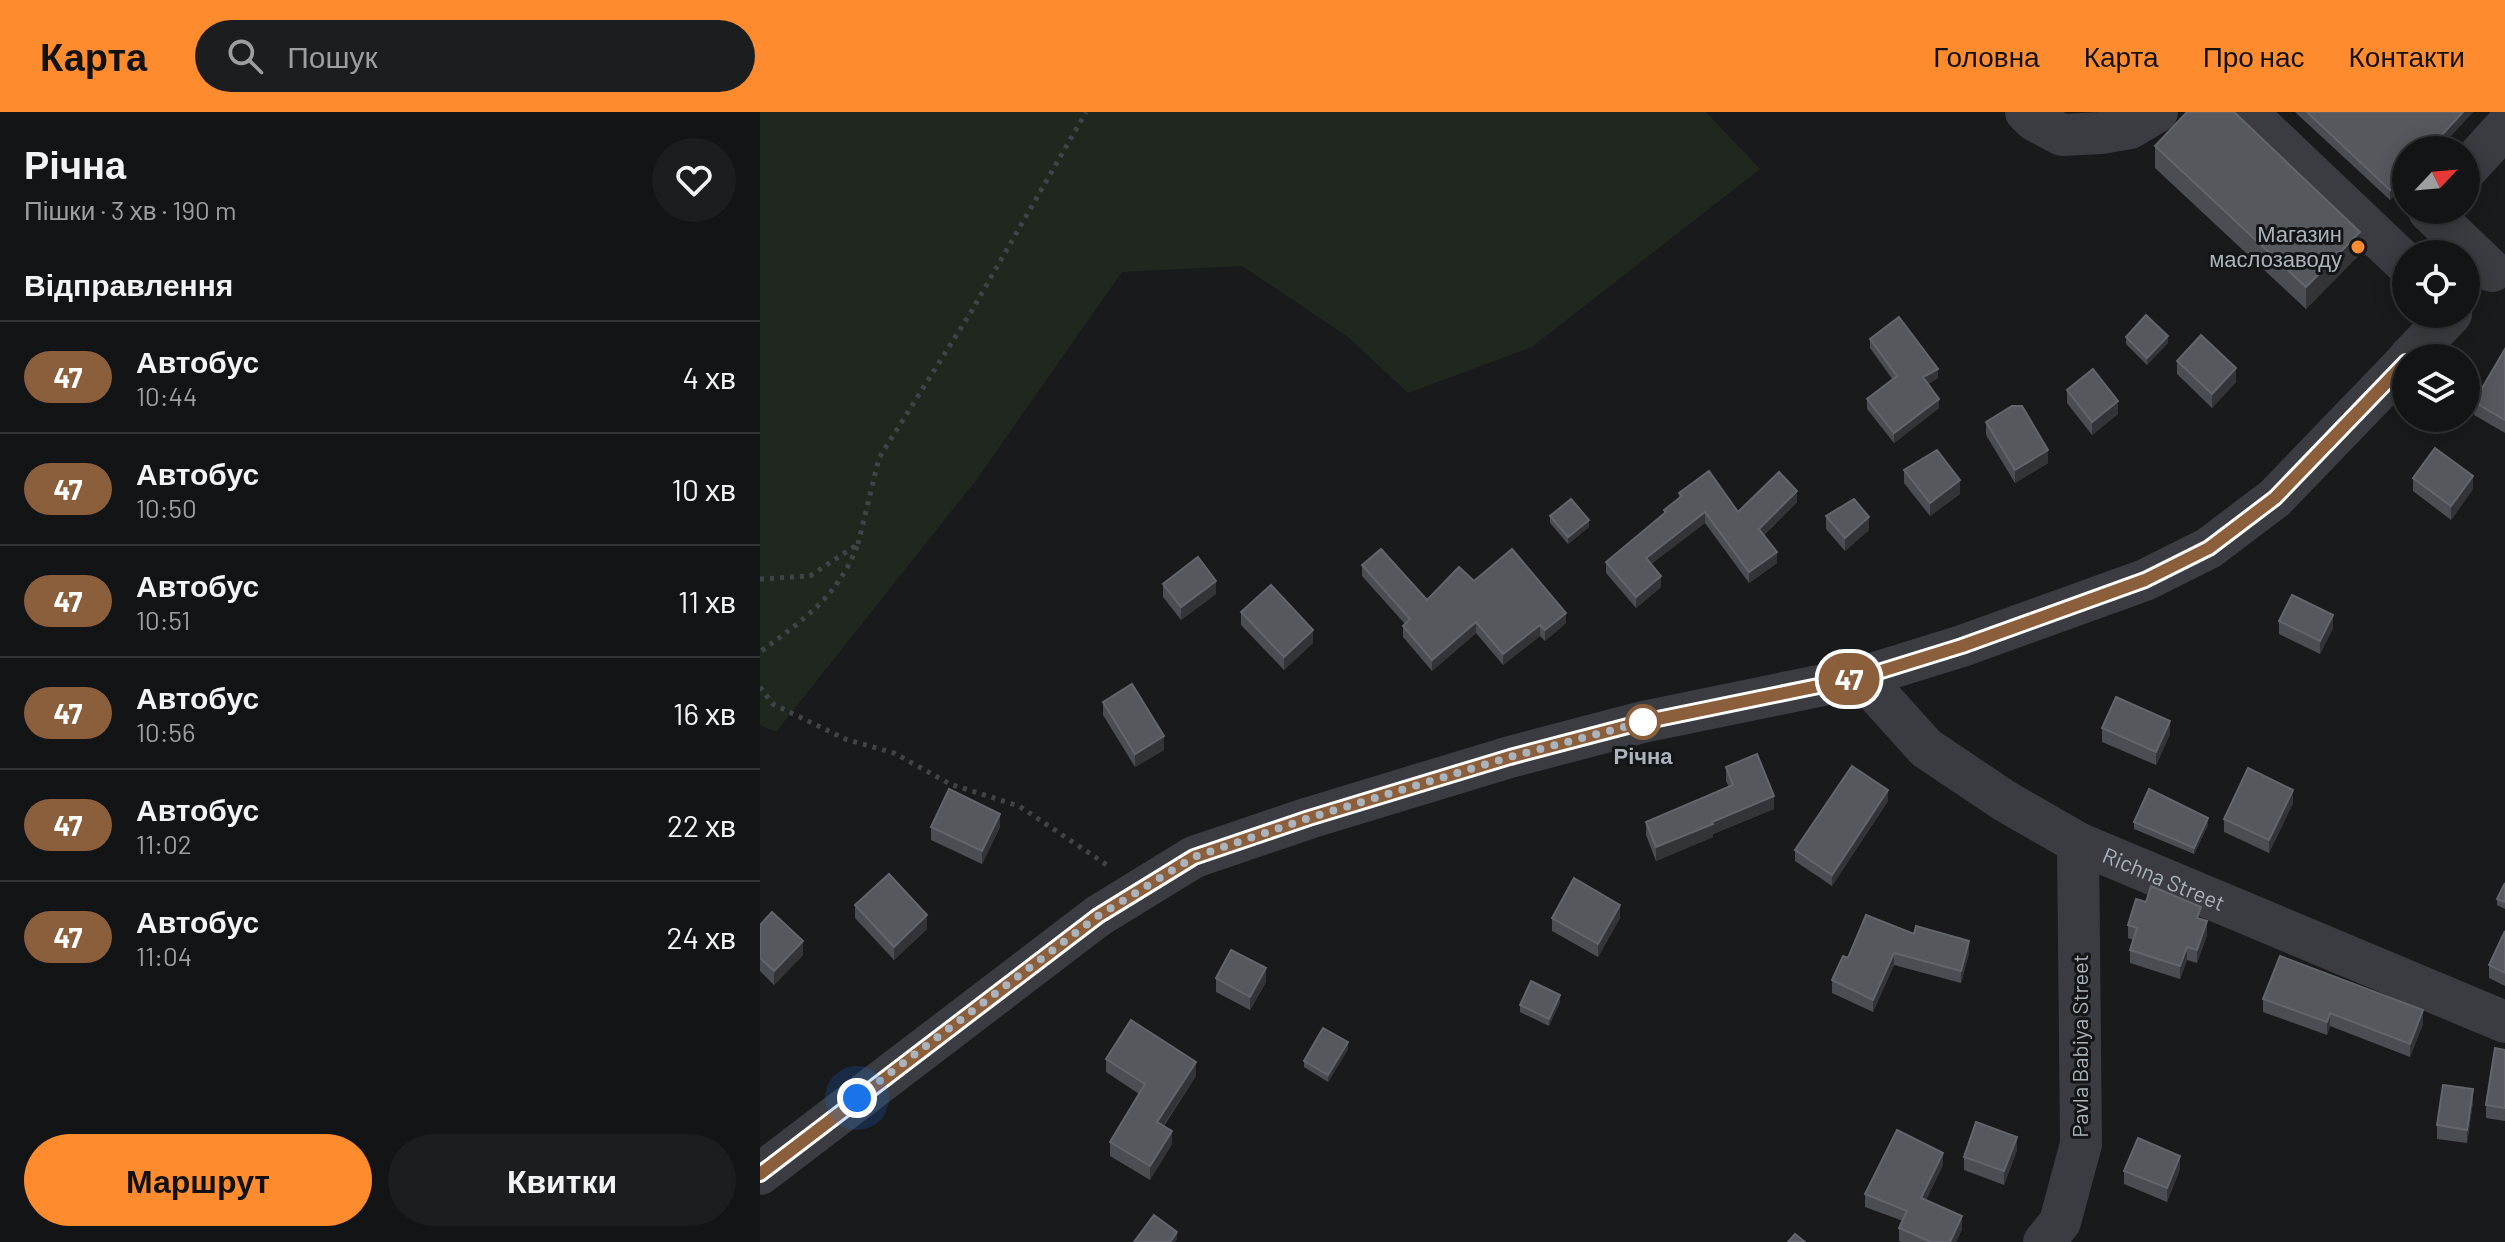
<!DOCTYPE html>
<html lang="uk">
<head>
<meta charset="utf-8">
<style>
	:root { --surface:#131415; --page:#1c1d1e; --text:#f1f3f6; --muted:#9d9ea0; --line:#323334; --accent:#fe8c2f }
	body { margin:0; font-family:Barlow,sans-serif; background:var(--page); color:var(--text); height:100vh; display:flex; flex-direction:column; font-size:30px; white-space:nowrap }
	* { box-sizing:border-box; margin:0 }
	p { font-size:26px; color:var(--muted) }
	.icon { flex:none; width:44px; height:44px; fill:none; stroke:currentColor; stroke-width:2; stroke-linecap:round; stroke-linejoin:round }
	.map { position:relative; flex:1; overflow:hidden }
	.details { display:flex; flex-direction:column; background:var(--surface); width:760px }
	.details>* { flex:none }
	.badge { padding:0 16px; border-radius:26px; font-size:28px; line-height:52px }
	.needle { width:52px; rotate:64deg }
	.fabs { position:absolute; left:1632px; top:24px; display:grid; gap:16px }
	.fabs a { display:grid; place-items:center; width:88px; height:88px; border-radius:50%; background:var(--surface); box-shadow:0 4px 20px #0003,0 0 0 2px var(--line); font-size:40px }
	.you { position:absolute; width:40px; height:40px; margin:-20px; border:6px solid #fff; border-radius:50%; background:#1a73e8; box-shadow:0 0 0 12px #1a73e833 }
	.map>.badge { position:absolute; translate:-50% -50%; box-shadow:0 0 0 4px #fff }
	h2 { padding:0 24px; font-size:30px; line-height:72px }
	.round { display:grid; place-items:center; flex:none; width:84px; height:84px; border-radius:42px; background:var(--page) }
	.overview { display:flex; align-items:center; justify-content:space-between; height:136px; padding:0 24px }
	h1 { font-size:38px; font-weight:700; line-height:60px }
	.button { display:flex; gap:16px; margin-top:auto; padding:16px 24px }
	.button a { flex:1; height:92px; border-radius:48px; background:var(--accent); color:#111; font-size:32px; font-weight:700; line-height:92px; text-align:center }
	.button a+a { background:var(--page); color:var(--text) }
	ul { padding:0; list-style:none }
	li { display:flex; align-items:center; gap:24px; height:112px; padding:0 24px; border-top:2px solid var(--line) }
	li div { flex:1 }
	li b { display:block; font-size:30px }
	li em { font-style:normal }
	li .badge { min-width:88px; font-weight:700; text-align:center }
	header { display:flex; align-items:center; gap:48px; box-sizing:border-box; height:112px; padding:0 40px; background:var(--accent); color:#111 }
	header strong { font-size:38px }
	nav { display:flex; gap:44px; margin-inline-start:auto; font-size:28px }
	.search { width:560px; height:72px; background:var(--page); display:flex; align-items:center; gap:20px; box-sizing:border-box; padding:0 28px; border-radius:44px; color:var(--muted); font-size:30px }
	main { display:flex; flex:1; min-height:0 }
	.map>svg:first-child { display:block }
	.green { fill:#1f271e }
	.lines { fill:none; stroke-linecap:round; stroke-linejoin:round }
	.path { stroke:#404448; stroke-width:5; stroke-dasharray:4 6; stroke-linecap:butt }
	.minor { stroke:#3a3c41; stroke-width:42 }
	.wall { fill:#4a4d51 }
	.shaded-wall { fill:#323437 }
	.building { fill:#55585d; stroke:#62666c; stroke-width:2 }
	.line-casing { stroke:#fff; stroke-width:18 }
	.line { stroke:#8b5e3c; stroke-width:12 }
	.walk { stroke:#abb4bc; stroke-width:8; stroke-dasharray:0 14.4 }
	.poi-dot { fill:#fe8c2f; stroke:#141517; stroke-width:3 }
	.stop-dot { fill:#fff; stroke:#8b5e3c; stroke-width:4 }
	.labels { text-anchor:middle; stroke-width:6; stroke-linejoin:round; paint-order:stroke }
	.poi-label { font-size:22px; fill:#abb4bc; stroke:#141517; text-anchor:end }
	.stop-label { font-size:22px; font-weight:bold; fill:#abb4bc; stroke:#141517 }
	.street-label { font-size:22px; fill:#abb4bc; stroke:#141517 }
</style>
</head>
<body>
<header>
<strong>Карта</strong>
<div class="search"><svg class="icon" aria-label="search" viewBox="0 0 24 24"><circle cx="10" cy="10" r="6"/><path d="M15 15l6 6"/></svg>Пошук</div>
<nav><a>Головна</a><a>Карта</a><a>Про нас</a><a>Контакти</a></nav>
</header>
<main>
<section class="details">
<div class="overview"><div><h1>Річна</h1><p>Пішки · 3 хв · 190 m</p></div><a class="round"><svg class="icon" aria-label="heart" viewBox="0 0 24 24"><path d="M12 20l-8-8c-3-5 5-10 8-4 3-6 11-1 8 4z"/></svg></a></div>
<h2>Відправлення</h2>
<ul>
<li><span class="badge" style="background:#8b5e3c;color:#fff">47</span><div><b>Автобус</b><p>10:44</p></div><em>4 хв</em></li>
<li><span class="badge" style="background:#8b5e3c;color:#fff">47</span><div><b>Автобус</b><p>10:50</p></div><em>10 хв</em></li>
<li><span class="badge" style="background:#8b5e3c;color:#fff">47</span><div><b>Автобус</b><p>10:51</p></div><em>11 хв</em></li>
<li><span class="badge" style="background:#8b5e3c;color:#fff">47</span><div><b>Автобус</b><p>10:56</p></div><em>16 хв</em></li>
<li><span class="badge" style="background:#8b5e3c;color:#fff">47</span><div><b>Автобус</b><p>11:02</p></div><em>22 хв</em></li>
<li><span class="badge" style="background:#8b5e3c;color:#fff">47</span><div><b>Автобус</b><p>11:04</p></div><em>24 хв</em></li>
</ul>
<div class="button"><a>Маршрут</a><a>Квитки</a></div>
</section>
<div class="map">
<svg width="1745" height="1130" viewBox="0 0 1745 1130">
	<rect width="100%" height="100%" fill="#191a1c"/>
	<path class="green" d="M0,0H946L1000,57L772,235L648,281L588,225L482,154L362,160L217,367L16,620L0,613Z"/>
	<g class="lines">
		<path class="path" d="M98,432L119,346L211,200L326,0
			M0,467L50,464L98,432C78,485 43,508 0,540
			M0,575L13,592L85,627L134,641L190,672L259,694L350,755"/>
		<g class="minor">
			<path d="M1266,0L1274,8L1302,23L1341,21L1370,16L1397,0"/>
			<path d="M1486,0L1646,152"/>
			<path d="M1706,58L1745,15"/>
			<path d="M1669,99L1732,159"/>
			<path d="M1649,246L1691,202"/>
			<path id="s1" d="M1102,565L1166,636L1245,689L1318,731L1745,910"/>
			<path d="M0,1062L338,804L434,745L549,706L750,645L883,610L1102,565L1202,534L1385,468L1449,436L1515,386L1646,250"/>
			<path d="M1284,1130L1300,1110L1321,1032L1318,731"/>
		</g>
	</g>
	<path class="wall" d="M1535,0H1713L1630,88Z
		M1395,34L1600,142L1546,197L1395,56Z
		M1366,225L1408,231L1387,253L1366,232Z
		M1110,227L1178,266L1168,272L1179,296L1134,331L1107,297V287L1133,268L1110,236Z
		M1745,237V321L1714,303V290Z
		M1417,249L1476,270L1452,296L1417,262Z
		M1307,278L1358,302L1332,323L1307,291Z
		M1226,310L1288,351L1255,371L1226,323Z
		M1144,358L1200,382L1170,404L1144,371Z
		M1653,366L1713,377L1691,408L1653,379Z
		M919,381L978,400L1037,390L1004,423L1017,451L989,471L945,411L891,452L901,475L876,496L846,461V450L904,402V398L919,386Z
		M790,404L829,415L808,432L790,411Z
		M1066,404L1109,418L1085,439L1066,417Z
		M602,453L667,488L714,469L806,511L785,529L780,524L743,553L716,521L672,559L643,525V514L645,512L602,464Z
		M403,472L456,482L421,508L403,485Z
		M481,500L553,531L524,558L481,513Z
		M1519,509L1573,516L1560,542L1519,522Z
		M343,590L404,638L375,655L343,603Z
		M1342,616L1410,622L1396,653L1342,630Z
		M966,655L1014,697L953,722V725L896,749L886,723V710L969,675L966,669Z
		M1128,689L1072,774L1035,749V738Z
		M1533,691L1509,741L1464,720V707Z
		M1374,710L1448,713L1434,742L1374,717Z
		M171,715H240L222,752L171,728Z
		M1745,771V797L1737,793V787Z
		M95,793L167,817L134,848L95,806Z
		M792,806H860L838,845L792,819Z
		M1441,807L1447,823L1437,851L1427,848L1420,867L1370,851V838L1373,828L1368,826V813Z
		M0,813L43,843L14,873L0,859Z
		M1745,819V874L1729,866V853Z
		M1154,822L1209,841L1201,871L1134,853L1113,900L1072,881V868L1088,846Z
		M456,866L506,870L490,898L456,880Z
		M1503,887L1663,912L1650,945L1570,914L1567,923L1503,900Z
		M800,890L789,914L760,900V893Z
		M588,937L568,970L544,955V949Z
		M1745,938V1009L1726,1006V993Z
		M346,947L436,964L404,1014L412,1032L390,1068L350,1044V1030L379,982L346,960Z
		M1713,990L1707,1031L1677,1027V1013Z
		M1257,1038L1244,1073L1204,1058V1045Z
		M1183,1053L1166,1088L1202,1117L1196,1130H1142L1139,1129V1116L1143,1109L1105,1095V1082Z
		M1420,1057L1407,1090L1364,1072V1059Z"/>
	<path class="shaded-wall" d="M1703,0H1713L1678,38H1668Z
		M1646,61V72L1630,88V78Z
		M1600,120V142L1546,197V175Z
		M1408,224V231L1387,253V246Z
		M1476,256V270L1452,296V282Z
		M1178,257V266L1163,275V265Z
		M1179,287V296L1134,331V321Z
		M1358,289V302L1332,323V310Z
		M1288,338V351L1255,371V358Z
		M1713,364V377L1691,408V394Z
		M1200,368V382L1170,404V391Z
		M1037,379V390L999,427V417Z
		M945,400V411L886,456V446Z
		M1109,405V418L1085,439V426Z
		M829,408V415L808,432V425Z
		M1017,440V451L989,471V460Z
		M901,464V475L876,496V485Z
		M456,469V482L421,508V495Z
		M806,501V511L785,529V518Z
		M1573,503V516L1560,542V529Z
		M716,510V521L672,559V548Z
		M780,513V524L743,553V542Z
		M553,518V531L524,558V545Z
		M1410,609V622L1396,653V640Z
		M404,624V638L375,655V642Z
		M1128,678V689L1072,774V763Z
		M1533,678V691L1509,741V728Z
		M1014,684V697L953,722V725L896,749V735L952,710Z
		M240,702V715L222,752V739Z
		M1448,706V713L1434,742V736Z
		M860,793V806L838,845V832Z
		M167,803V817L134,848V835Z
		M1447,809V823L1437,851V838Z
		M43,829V843L14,873V859Z
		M1209,829V841L1201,871V859Z
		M1427,835V848L1420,867V854Z
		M1134,841V853L1113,900V888Z
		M506,856V870L490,898V885Z
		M800,883V890L789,914V907Z
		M1663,898V912L1650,945V932Z
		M1570,901V914L1567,923V910Z
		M588,930V937L568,970V963Z
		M436,950V964L397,1023V1010Z
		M1713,977V990L1707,1031V1018Z
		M412,1019V1032L390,1068V1054Z
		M1257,1025V1038L1244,1073V1059Z
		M1183,1041V1053L1161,1098V1086Z
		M1420,1044V1057L1407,1090V1076Z
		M1202,1104V1117L1196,1130H1190Z
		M417,1120V1127L415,1130H410Z"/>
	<path class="building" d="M1427,0H1474L1600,120L1546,175L1395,34Z
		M1547,0H1703L1668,38H1646V61L1630,78Z
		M1386,203L1408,224L1387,246L1366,225Z
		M1139,205L1178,257L1163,265L1179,287L1134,321L1107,287L1137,264L1110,227Z
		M1441,223L1476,256L1452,282L1417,249Z
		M1745,237V308L1714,290Z
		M1333,257L1358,289L1332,310L1307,278Z
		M1252,294H1262L1288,338L1255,358L1226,310Z
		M1675,336L1713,364L1691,394L1653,366Z
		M1177,338L1200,368L1170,391L1144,358Z
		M949,359L978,400L1019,360L1037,379L999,417L1017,440L989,460L945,400L886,446L901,464L876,485L846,450L906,400L904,398L922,384L919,381Z
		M811,387L829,408L808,425L790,404Z
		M1094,387L1109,405L1085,426L1066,404Z
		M621,437L667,488L699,455L714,469L752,437L806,501L785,518L780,513L743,542L716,510L672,548L643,514L650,507L602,453Z
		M438,445L456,469L421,495L403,472Z
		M511,473L553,518L524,545L481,500Z
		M1532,483L1573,503L1560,529L1519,509Z
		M372,572L404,624L375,642L343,590Z
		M1356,585L1410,609L1396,640L1342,616Z
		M997,642L1014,684L952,710L953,712L896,735L886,710L973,673L966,655Z
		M1092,654L1128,678L1072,763L1035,738Z
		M1488,656L1533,678L1509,728L1464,707Z
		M189,677L240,702L222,739L171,715Z
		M1389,677L1448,706L1434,736L1374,710Z
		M129,762L167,803L134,835L95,793Z
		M814,766L860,793L838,832L792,806Z
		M1745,771V790L1737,787Z
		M1391,774L1441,795L1437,806L1447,809L1437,838L1427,835L1420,854L1370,838L1377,816L1368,813L1376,787L1386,790Z
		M12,800L43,829L14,859L0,846V813Z
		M1106,803L1154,822L1156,814L1209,829L1201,859L1134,841L1113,888L1072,868L1083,844L1088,846Z
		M1745,819V861L1729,853Z
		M471,838L506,856L490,885L456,866Z
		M1520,844L1663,898L1650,932L1570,901L1567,910L1503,887Z
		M771,869L800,883L789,907L760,893Z
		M371,908L436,950L397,1010L412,1019L390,1054L350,1030L385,972L346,947Z
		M563,916L588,930L568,963L544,949Z
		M1735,936L1745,938V996L1726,993Z
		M1683,973L1713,977L1707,1018L1677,1013Z
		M1216,1010L1257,1025L1244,1059L1204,1045Z
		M1137,1018L1183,1041L1161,1086L1202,1104L1190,1130H1171L1139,1116L1147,1099L1105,1082Z
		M1378,1026L1420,1044L1407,1076L1364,1059Z
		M394,1103L417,1120L410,1130H374Z
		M1035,1122L1045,1130H1028Z"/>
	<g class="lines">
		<defs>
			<path id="line" d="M0,1062L338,804L434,745L549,706L750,645L883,610L1102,565L1202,534L1385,468L1449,436L1515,386L1646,250"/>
		</defs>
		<use href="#line" class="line-casing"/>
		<use href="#line" class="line"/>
		<path class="walk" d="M97,986L338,804L434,745L549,706L750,645L883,610"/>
	</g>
	<circle class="poi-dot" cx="1598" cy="135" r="8"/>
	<circle class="stop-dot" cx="883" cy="610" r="16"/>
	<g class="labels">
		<g class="poi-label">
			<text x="1582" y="130">Магазин<tspan x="1582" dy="25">маслозаводу</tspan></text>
		</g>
		<g class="stop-label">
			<text x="883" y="652">Річна</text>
		</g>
		<g class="street-label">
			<text dy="8" stroke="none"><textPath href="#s1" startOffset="368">Richna Street</textPath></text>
			<text transform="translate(1320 934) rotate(-90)" y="8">Pavla Babiya Street</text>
		</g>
	</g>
</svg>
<div class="fabs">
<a><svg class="needle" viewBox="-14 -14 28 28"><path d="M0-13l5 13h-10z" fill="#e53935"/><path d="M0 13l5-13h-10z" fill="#9d9ea0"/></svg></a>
<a><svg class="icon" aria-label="locate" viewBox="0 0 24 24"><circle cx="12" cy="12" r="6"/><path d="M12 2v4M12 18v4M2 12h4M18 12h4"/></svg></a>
<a><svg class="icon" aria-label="layers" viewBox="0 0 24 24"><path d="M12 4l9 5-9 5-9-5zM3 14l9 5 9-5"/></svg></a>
</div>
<div class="you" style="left:97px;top:986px"></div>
<b class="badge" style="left:1089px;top:567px;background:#8b5e3c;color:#fff">47</b>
</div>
</main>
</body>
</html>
